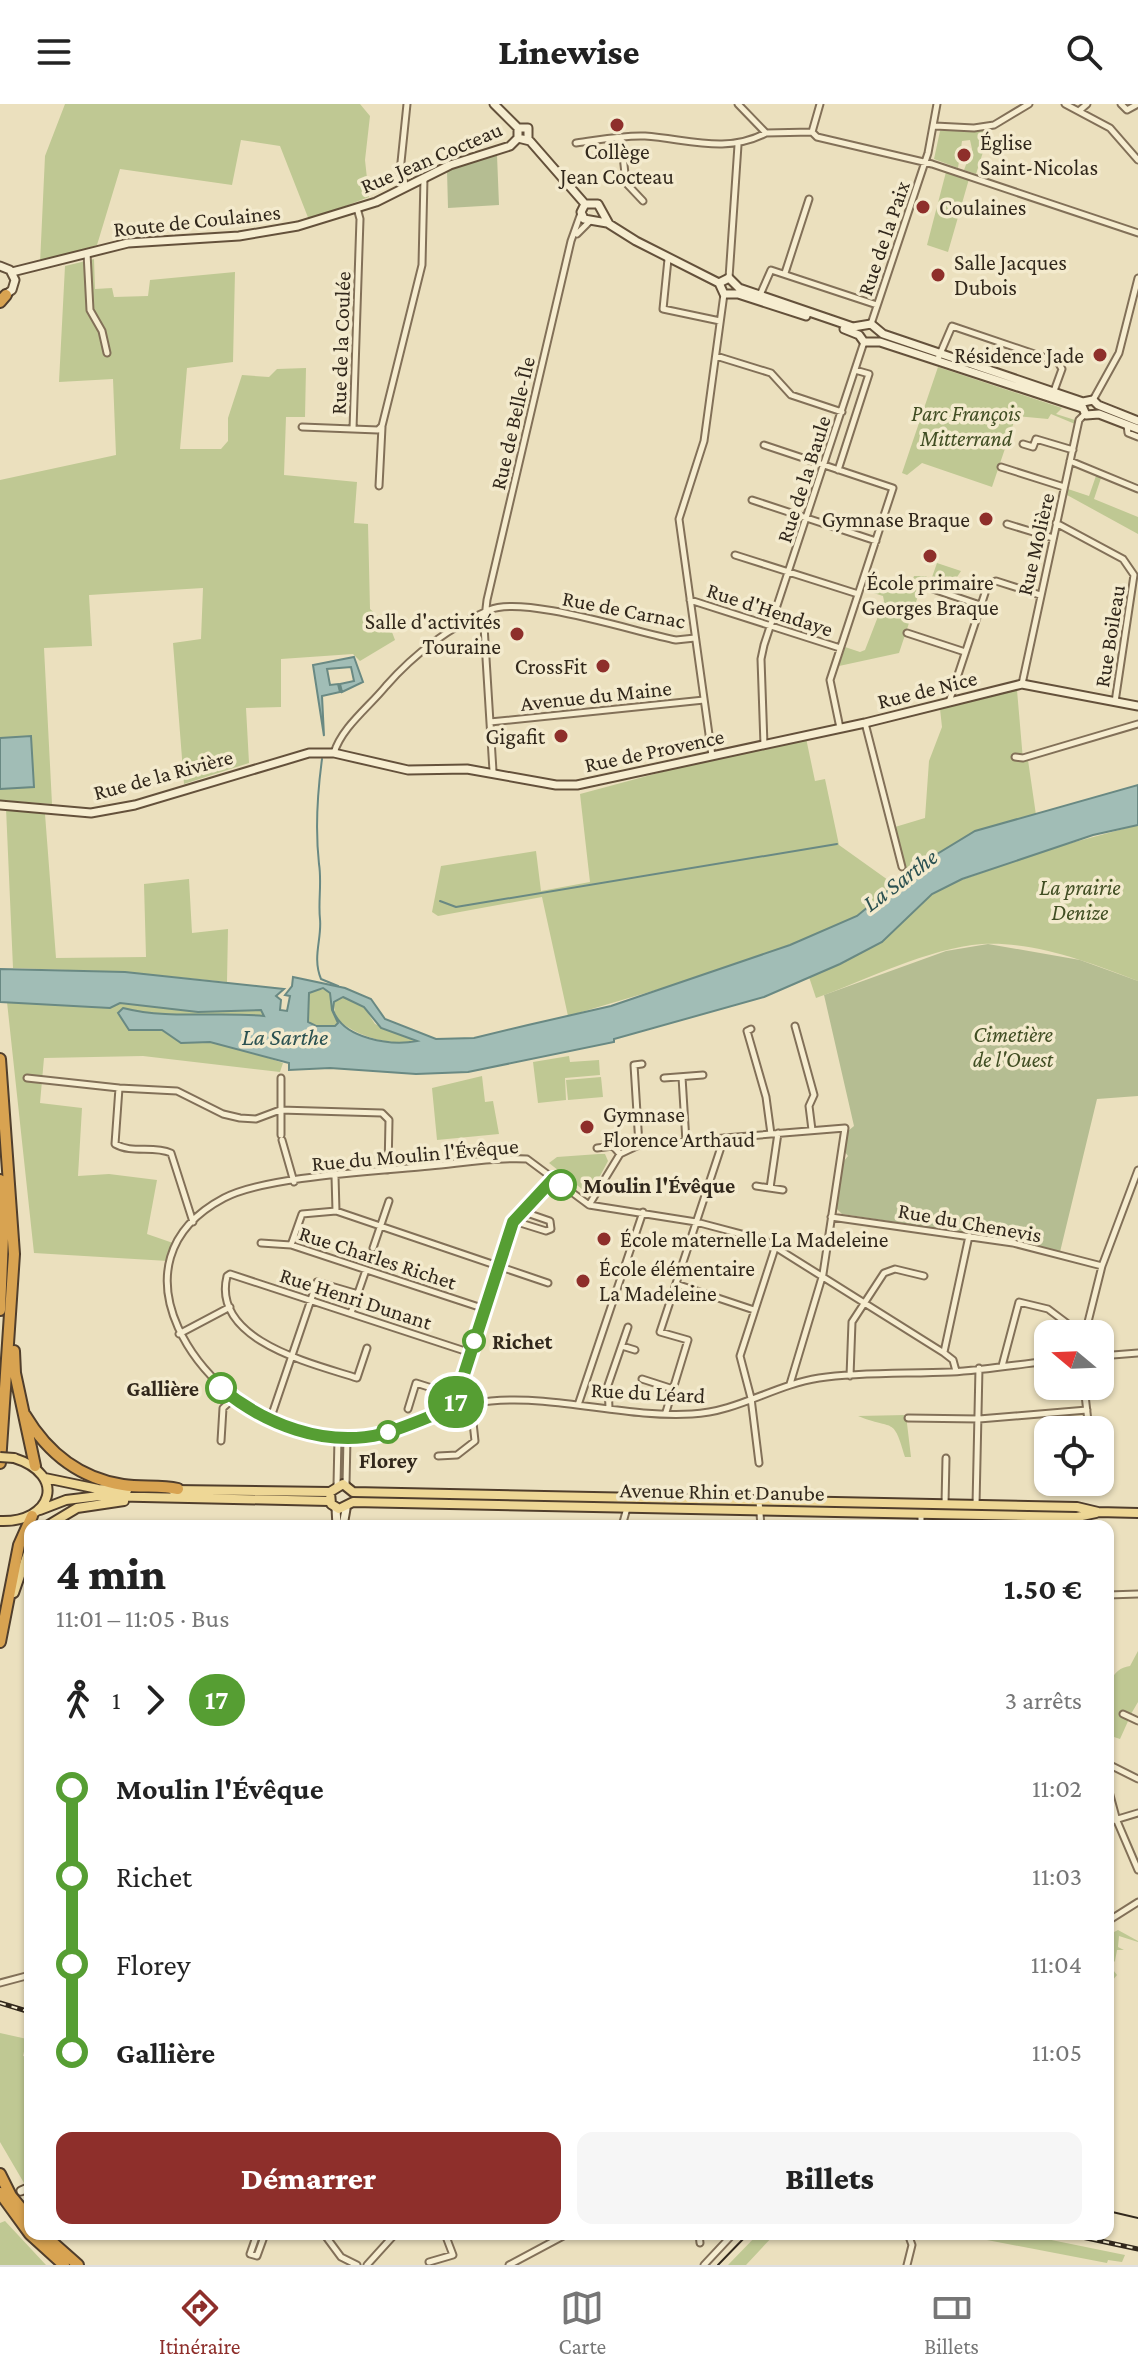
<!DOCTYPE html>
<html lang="fr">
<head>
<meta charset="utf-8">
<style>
	:root { --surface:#fff; --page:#f6f6f6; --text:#222; --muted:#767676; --line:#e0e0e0; --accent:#8e2f2b }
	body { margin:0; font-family:"Crimson Pro",serif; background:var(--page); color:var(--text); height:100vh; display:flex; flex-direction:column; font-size:30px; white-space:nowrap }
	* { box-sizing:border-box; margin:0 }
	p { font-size:26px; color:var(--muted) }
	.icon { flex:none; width:44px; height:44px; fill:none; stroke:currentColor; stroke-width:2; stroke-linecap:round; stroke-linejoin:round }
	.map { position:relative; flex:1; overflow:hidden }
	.side { position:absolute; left:24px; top:1416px; width:1090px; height:720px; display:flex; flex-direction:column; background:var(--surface); border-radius:16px; box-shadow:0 2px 6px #0004 }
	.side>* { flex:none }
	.badge { padding:0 16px; border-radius:26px; font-size:28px; line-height:52px }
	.needle { width:52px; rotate:289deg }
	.buttons { position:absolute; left:1034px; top:1216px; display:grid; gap:16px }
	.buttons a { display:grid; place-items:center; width:80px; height:80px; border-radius:16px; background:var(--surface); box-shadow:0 2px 6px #0004; font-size:40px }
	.map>.badge { position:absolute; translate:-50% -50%; box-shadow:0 0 0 4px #fff }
	.legs { display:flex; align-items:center; gap:12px; height:88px; padding:0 32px; font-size:26px }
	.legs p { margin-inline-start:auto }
	.head { display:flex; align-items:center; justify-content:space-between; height:136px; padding:0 32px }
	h1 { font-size:44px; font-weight:800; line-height:60px }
	.cta { display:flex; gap:16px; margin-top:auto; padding:16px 32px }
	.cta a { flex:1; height:92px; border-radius:16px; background:var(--accent); color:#fff; font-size:32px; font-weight:800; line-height:92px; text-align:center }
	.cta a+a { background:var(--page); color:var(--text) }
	ul { padding:0 32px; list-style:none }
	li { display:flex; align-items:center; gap:28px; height:88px; font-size:30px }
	li i { display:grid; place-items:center; width:12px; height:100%; margin:0 10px; background:currentColor }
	li i::after { content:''; width:20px; height:20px; margin:-10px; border:6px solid; border-radius:50%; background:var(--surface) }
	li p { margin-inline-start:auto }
	li:first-child i { background:linear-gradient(#0000 50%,currentColor 0) }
	li:last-child i { background:linear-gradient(currentColor 50%,#0000 0) }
	header { display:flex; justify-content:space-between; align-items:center; height:104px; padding:0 32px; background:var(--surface); font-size:36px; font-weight:800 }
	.menu { display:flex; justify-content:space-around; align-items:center; height:112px; border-top:2px solid var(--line); background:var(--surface); font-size:22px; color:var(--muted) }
	.menu a { display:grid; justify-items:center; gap:4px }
	.menu .current { color:var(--accent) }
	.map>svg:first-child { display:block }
	.green { fill:#bfc893 }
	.cemetery { fill:#b5bd92 }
	.water { fill:#a1bdb6; stroke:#698983; stroke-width:2; fill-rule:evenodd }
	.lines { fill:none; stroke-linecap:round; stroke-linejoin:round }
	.stream { stroke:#698983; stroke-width:2 }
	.street-casing { stroke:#827058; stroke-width:9 }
	.secondary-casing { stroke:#64513b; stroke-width:11 }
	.primary-casing { stroke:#503e2c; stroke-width:12 }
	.highway-casing { stroke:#503e2c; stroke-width:14 }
	.street { stroke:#f6edd0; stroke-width:5 }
	.secondary { stroke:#f6edd0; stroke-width:7 }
	.primary { stroke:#eed796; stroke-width:8 }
	.highway { stroke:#d8a351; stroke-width:10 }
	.tram { stroke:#32281c; stroke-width:2 }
	.rail-casing { stroke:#32281c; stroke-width:5 }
	.rail { stroke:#f3eacd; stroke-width:2; stroke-dasharray:6; stroke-linecap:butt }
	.primary-bridge-casing { stroke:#503e2c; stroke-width:12; stroke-linecap:butt }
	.primary-bridge { stroke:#eed796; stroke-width:8 }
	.line-1-casing { stroke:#fff; stroke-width:18 }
	.line-1 { stroke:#569e33; stroke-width:12 }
	.poi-dot { fill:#8e2f2b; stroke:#f3eacd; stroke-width:3 }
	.stop-1-dot { fill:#fff; stroke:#569e33; stroke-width:4 }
	.labels { text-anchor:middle; stroke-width:7; stroke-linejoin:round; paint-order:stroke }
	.poi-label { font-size:22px; fill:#32281c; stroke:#f3eacd; text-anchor:start }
	.street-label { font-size:22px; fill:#32281c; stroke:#f3eacd }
	.park-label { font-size:22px; font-style:italic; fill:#414e23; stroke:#f3eacd }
	.stop-label { font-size:22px; font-weight:bold; fill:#32281c; stroke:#f3eacd; text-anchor:start }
	.water-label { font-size:24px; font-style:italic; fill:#2b5151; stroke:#f3eacd }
</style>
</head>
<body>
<header><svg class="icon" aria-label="menu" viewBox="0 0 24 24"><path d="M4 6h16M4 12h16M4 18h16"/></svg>Linewise<svg class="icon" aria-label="search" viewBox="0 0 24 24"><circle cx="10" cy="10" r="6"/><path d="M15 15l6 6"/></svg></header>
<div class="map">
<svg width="1138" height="2161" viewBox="0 0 1138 2161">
	<rect width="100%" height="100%" fill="#ebe0be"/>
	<path class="green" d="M65,0H360L370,12L365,56L369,93L309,116L280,42L241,36L232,81L120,65L97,141L40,160L45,52Z
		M990,26L976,70L964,66L972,45L970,36L962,37L958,64L934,55L940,27Z
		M946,68L969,75L948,148L927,141Z
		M94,155L95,185L112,184L114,193L148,192L150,176L235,168L233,258L187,264L180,345H221L228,337V314L242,271L269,273L277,265L306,264L305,313H286L284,371L357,378L354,419L368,420L370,505L390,523L395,536L360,557L353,550L281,555V603L246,604L249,659L184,680L173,539L201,535L203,484L89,491L92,542L44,544L52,700L0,696V376L116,351L113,275L59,278L65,162Z
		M938,263L1062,304L1056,310L1075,316V320L1051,310L1048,315L1016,312L992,383L922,359L907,371L902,369Z
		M1097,369L1102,371L1094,395L1138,413V430L1067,391L1068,385L1089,392Z
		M937,459L961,467L953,479L956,484L931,476Z
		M914,472H927L919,480L921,483L899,549L839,562L845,543L860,548L865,546L884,497L883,492L864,486L868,476L906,485L910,484Z
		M1017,586L1023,656H1028L1036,711L975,727L908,771L895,723L925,714L929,657L942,623L940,605Z
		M806,634L815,677L825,675L839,741L895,781L857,812L790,841L720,867L568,912L542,793L438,812L432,808L441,762L536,747L541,787L590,778L580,690L714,654Z
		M6,704L45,710L56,854L146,853L144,780L189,775L192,829L228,825L227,878L125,868L13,864Z
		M1138,721V877C1090,858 1033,837 982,840C929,844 866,876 816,894L809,873L882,838L932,790L950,780L1056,743Z
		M326,885L330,889L335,911L334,898L343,893L364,903L375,920L418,937C391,942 360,934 339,917L335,922L312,921C305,915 307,895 310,887Z
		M7,898L109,904L119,899L198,908L262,906L264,912C217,907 171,915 123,904L137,924L163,926L181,939L208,938L236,943L283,959L280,968L143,952L44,954L40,999L82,1004L78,1072L109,1070L157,1076L147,1130L173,1139L168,1157L34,1149Z
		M569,952L570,958L599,956L600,971L565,974L566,996L538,999L533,958Z
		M482,972L485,998L493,997L499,1030L437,1036L432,984Z
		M601,973L603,993L568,996L566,976Z
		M599,1050H605L608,1057L593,1085L587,1089L549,1059L557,1053Z
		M906,1311L911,1353H905C893,1311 894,1327 858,1312Z
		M1138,1547V1598L1131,1610L1123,1609L1129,1615L1120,1635L1108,1631C1108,1609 1100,1566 1130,1562Z
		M1118,1826L1138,1837V1838L1119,1832L1118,1843L1124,1846H1117L1115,1857L1110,1862L1117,1871L1108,1882V1831Z
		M0,1929L27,1935L23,1952L28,1953L25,1971L30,1972V2076L24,2079L0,2038Z
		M5,2117L46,2161H0V2119Z
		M758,2130H779L774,2131L746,2161H728Z
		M956,2130H1022L1125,2151L1122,2158L1108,2156L1107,2159Z"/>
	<path class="cemetery" d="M497,51L499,101L448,104L447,66Z
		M988,840L1080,856L1138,877V992L1097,995L1060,1148L1014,1136L842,1110L836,1104L843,1058L848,1052L845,1048L848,1027L854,1022L824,891L946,847Z"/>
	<path class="water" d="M354,553L363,578L342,588L340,580L354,577L351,563L327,565L330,581L338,580L340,588L322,592L324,632L313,561Z
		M31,632L34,683L0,685V634Z
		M1138,681V721L1093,731L962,775L932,790L882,838L840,860L764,893L614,935V938L468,968L416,970L330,964L289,966V959L210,938L181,939L162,926H129L118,909L123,904C170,916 217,907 264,912L261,906L198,908L120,899L110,904L0,898V865L125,868L284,885L276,892L281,896L280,906L287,907L290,892L285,891L292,882L293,873L345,884L371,895L385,915L436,935L474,934L528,921L611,902L790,841L857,812L919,761L975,727ZM323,884L330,889L332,906L338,919L335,922H316L308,918L309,889ZM343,893L364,903L381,924L417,937C391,942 343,935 333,906L334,898Z"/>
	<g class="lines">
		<path class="stream" d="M322,655C317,692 315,724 319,760C322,778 318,798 320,815C322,835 312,853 321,875L338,882
			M440,797L456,803L837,740"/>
		<defs>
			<path id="street" d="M738,0L766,29L812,28L817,33L932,60L1138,129
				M1065,0L1110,24L1138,56
				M1121,0L1127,6L1138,0
				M1080,6L1087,0
				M935,22L974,24L994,21L1029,0
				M812,28L820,0
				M621,33L626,79L643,97
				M576,39C599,36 622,31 645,32C688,35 726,50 766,29
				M406,83L400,68L407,0
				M577,130L589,118
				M87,149L90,206L102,227L107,249
				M668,155L663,205L720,217
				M785,169L809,95
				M729,174L738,41
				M760,191L771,166L877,201
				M871,220L928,49L937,0
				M716,252L771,269L791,291L842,308
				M937,257L952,222L1058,258L1062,265L1054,287
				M1093,296L1119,249L1138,174
				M1127,321L1128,329L1138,333
				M302,323L378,326L382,322L422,161L424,74
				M353,325L360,115L357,104
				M1023,340L1033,343L1036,335L1073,346
				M764,341L893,384L830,576L840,624
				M1070,357L1138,385
				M1001,363L1064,383
				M838,366L869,270L855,266
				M379,382L382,323
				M752,396L876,437
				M1056,419L1123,455L1134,471L1115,598
				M1007,420L1053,434
				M735,451L858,490
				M921,481L980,501
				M690,496L840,544
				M907,529L965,548
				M1022,580L1079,316L1085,310
				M949,598L988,480L996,477L1040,491
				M490,618L704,596
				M865,619L902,763
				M764,641L761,555L764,541L864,238
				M334,649C342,623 369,603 386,582C415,549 448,524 489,506C524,491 635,528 676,536L695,534
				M712,652L679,415L704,337L724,190
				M1015,653L1023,654L1138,620
				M493,667L484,522L487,496L571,137L581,109
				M795,922L814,991L809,1002L812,1026
				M751,925L747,927L766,993L771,1030
				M682,973L686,1038
				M27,974L119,984
				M281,974V1031
				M664,974L703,971
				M282,1036L294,1078
				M639,1041L634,961L642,960
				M597,1044L613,1042L620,1050
				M335,1072L336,1107L548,1179
				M756,1082L783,1086
				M770,1084L778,1029
				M589,1101L620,1050L639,1041L845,1024L823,1170L790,1280
				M831,1113L1013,1139L1102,1162
				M514,1117L546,1127L551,1125L550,1117L521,1107
				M193,1118L171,1049C153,1041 132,1050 115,1040L119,984L177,987L223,1010L240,1014L256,1015L280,1006L382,1009L389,1016L388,1066
				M261,1139L291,1141L485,1205
				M291,1141L302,1110L336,1107
				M373,1144L389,1097
				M676,1180L754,1206
				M351,1209L366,1166
				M179,1230L230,1203
				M1085,1230L1102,1162L1138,1066
				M622,1242L635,1246
				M367,1244L357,1274C314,1260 211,1237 227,1172L230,1170L471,1249
				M944,1248L969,1132
				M1100,1252L1138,1249
				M1002,1262L1019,1198L1048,1205L1072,1223L1085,1227
				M956,1267L953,1256L944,1249L764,1136L696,1118L589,1101L527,1055C496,1053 462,1059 430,1062C380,1067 265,1072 224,1094C103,1158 199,1298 295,1325C379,1349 415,1304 491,1297C558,1291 625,1314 692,1310C737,1308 774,1281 819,1274C862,1268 907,1270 951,1268C983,1266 1016,1261 1048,1257
				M850,1272L852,1218L884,1169L895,1165L924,1172
				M642,1275L673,1285
				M1084,1282L1089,1326
				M578,1301L643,1108
				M457,1302V1292L513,1118L553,1075
				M609,1304L608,1281L628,1223
				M408,1305L416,1279L457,1292
				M666,1308L688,1236L660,1228L724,1034
				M908,1314L979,1315L1087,1306
				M270,1316L317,1178L358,1190
				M221,1337L223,1304L233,1295
				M438,1352L457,1351L475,1337L471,1300
				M759,1359L751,1294L740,1252L776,1141
				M337,1381L338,1334
				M346,1381L347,1334
				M759,1397L761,1422
				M945,1400L946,1354
				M976,1401L979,1264
				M622,1422L627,1404
				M921,1422V1410
				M1108,1491L1138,1490
				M1123,1610L1138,1617
				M1108,1660L1138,1675
				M1108,1684L1117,1717L1138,1766
				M1108,1718L1138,1709
				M1108,1817L1138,1798
				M0,1879L30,1871
				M257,2130L250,2150L257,2152L265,2130
				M324,2130L341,2153L357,2161
				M699,2130L700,2139
				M429,2158L453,2151L445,2130
				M367,2161L395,2130
				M509,2161L567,2130
				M704,2161L733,2130
				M907,2161L912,2141L908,2130"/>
			<path id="secondary" d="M494,0L518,24H528V35
				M518,24V34L530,37L585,100
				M585,100H598L609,120L636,137L719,179
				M585,100L581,108L584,115L607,119
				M0,162L10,166L15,176L12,186L5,191
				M12,168L128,139L239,132L298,122L376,98L450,61L510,42L518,34
				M719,179L729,174L739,184L853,223L871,220L883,230L1083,298
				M719,179L724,190H738L806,212
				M844,225L859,231L864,238H880L1082,304
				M1083,298L1093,296L1098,301L1138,317
				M1082,302L1086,311L1099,310L1138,325
				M0,701L91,709L135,701L309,649H334L408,666L467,665L556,681H577L865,619L1022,580L1138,602
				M336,1404L337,1422
				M343,1422L346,1405
				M21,2087L30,2083"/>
			<path id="primary" d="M45,1374L98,1385L127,1386
				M173,1386L330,1388L343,1380L353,1388L1077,1403L1098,1408L1138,1409
				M330,1388L331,1400L339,1405L353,1398L1077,1413L1096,1409
				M40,1406L66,1396L99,1392L329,1397
				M0,1417C52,1419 68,1371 14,1354
				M47,1422L77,1404L124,1397
				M14,1489L30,1443"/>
			<path id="highway" d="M0,198L6,191
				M0,955L14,1150L0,1359
				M0,1076L3,1133L0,1206
				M14,1247L15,1269L35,1362
				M25,1311C47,1348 79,1374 123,1381C141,1384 160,1381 178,1385
				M0,1538L19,1441L32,1412
				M0,2070L11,2092L30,2115
				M0,2089L30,2130
				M30,2130L64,2161
				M43,2130L78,2161"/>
		</defs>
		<use href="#street" class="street-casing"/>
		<use href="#secondary" class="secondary-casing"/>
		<use href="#primary" class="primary-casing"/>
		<use href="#highway" class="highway-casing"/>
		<use href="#street" class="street"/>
		<use href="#secondary" class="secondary"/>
		<use href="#primary" class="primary"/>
		<use href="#highway" class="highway"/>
		<path class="tram" d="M1108,2107L1138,2114
			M718,2161L748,2130"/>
		<defs>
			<path id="rail" d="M0,1899L30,1908
				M1068,2130L1138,2145"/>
		</defs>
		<use href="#rail" class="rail-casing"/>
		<use href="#rail" class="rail"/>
		<defs>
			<path id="primary-bridge" d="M0,1353L14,1354"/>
		</defs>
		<use href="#primary-bridge" class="primary-bridge-casing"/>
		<use href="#primary-bridge" class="primary-bridge"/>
	</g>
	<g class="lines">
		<defs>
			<path id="line-1" d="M221,1284C264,1320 325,1344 382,1330C407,1323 432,1311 457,1302V1292L513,1118L553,1075L561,1081"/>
		</defs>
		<use href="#line-1" class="line-1-casing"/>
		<use href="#line-1" class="line-1"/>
	</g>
	<g class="poi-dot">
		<circle cx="617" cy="21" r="8"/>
		<circle cx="964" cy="51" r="8"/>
		<circle cx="923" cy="103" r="8"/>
		<circle cx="938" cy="171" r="8"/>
		<circle cx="1100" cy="251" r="8"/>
		<circle cx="986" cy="415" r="8"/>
		<circle cx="930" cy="452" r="8"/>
		<circle cx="517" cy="530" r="8"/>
		<circle cx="603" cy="562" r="8"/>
		<circle cx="561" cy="632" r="8"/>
		<circle cx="587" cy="1023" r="8"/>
		<circle cx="604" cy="1135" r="8"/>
		<circle cx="583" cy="1177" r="8"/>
	</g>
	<g class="stop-1-dot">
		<circle cx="561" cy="1081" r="14"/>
		<circle cx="474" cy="1237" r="10"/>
		<circle cx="221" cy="1284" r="14"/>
		<circle cx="388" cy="1328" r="10"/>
	</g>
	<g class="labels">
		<g class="poi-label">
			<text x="980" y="46">Église<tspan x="980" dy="25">Saint-Nicolas</tspan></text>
			<text x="617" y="55" text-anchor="middle">Collège<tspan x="617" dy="25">Jean Cocteau</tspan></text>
			<text x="939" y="111">Coulaines</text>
			<text x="954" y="166">Salle Jacques<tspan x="954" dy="25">Dubois</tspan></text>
			<text x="1084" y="259" text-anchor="end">Résidence Jade</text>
			<text x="970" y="423" text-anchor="end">Gymnase Braque</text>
			<text x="930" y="486" text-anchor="middle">École primaire<tspan x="930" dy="25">Georges Braque</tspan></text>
			<text x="501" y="525" text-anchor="end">Salle d'activités<tspan x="501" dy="25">Touraine</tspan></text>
			<text x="587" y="570" text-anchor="end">CrossFit</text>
			<text x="545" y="640" text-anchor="end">Gigafit</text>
			<text x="603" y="1018">Gymnase<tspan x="603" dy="25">Florence Arthaud</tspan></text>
			<text x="620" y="1143">École maternelle La Madeleine</text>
			<text x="599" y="1172">École élémentaire<tspan x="599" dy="25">La Madeleine</tspan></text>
		</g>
		<g class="street-label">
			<text transform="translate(431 53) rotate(-23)" y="8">Rue Jean Cocteau</text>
			<text transform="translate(197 116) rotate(-6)" y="8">Route de Coulaines</text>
			<text transform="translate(883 134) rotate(-71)" y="8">Rue de la Paix</text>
			<text transform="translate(340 239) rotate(-88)" y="8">Rue de la Coulée</text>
			<text transform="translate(512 319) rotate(-77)" y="8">Rue de Belle-Île</text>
			<text transform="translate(803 375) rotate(-72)" y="8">Rue de la Baule</text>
			<text transform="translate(1035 440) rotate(-77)" y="8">Rue Molière</text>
			<text transform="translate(624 505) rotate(11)" y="8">Rue de Carnac</text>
			<text transform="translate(770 505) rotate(18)" y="8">Rue d'Hendaye</text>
			<text transform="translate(1109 532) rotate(-81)" y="8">Rue Boileau</text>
			<text transform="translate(927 585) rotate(-14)" y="8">Rue de Nice</text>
			<text transform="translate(596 591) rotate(-6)" y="8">Avenue du Maine</text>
			<text transform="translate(654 646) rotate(-12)" y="8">Rue de Provence</text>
			<text transform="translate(163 670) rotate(-15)" y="8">Rue de la Rivière</text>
			<text transform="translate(415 1050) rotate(-5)" y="8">Rue du Moulin l'Évêque</text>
			<text transform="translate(970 1118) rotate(10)" y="8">Rue du Chenevis</text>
			<text transform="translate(378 1153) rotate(18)" y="8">Rue Charles Richet</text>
			<text transform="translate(356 1194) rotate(18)" y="8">Rue Henri Dunant</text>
			<text transform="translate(648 1288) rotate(3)" y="8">Rue du Léard</text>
			<text transform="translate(722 1387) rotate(1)" y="8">Avenue Rhin et Danube</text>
		</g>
		<g class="park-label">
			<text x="966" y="317">Parc François<tspan x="966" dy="25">Mitterrand</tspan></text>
			<text x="1080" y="791">La prairie<tspan x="1080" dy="25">Denize</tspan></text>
			<text x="1013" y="938">Cimetière<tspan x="1013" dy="25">de l'Ouest</tspan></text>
		</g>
		<g class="stop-label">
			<text x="583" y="1089">Moulin l'Évêque</text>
			<text x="492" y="1245">Richet</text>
			<text x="199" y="1292" text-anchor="end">Gallière</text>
			<text x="388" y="1364" text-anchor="middle">Florey</text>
		</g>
		<g class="water-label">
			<text transform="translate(900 776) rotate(-37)" y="8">La Sarthe</text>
			<text x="285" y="941">La Sarthe</text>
		</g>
	</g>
</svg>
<div class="buttons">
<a><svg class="needle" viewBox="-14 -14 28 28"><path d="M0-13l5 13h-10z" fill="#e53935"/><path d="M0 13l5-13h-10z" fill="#767676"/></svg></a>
<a><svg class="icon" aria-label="locate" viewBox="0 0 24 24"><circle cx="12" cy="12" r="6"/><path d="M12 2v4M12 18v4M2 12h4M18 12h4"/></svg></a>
</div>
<b class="badge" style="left:456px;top:1298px;background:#569e33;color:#fff">17</b>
<section class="side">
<div class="head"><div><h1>4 min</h1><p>11:01 – 11:05 · Bus</p></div><b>1.50 €</b></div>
<div class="legs"><svg class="icon" aria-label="walk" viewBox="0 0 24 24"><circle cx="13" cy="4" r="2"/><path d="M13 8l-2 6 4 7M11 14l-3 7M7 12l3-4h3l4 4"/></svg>1<svg class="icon" aria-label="forward" viewBox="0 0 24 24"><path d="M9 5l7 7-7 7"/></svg><b class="badge" style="background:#569e33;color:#fff">17</b><p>3 arrêts</p></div>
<ul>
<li><i style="color:#569e33"></i><b>Moulin l'Évêque</b><p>11:02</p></li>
<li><i style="color:#569e33"></i><span>Richet</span><p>11:03</p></li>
<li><i style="color:#569e33"></i><span>Florey</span><p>11:04</p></li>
<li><i style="color:#569e33"></i><b>Gallière</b><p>11:05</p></li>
</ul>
<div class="cta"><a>Démarrer</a><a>Billets</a></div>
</section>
</div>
<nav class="menu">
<a class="current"><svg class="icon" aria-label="directions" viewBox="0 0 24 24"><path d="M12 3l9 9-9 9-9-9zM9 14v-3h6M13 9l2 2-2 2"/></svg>Itinéraire</a>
<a><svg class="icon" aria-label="map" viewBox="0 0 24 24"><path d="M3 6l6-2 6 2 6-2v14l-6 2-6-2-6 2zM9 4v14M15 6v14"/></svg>Carte</a>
<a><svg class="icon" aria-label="tickets" viewBox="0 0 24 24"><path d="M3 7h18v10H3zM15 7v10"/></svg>Billets</a>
</nav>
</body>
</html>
